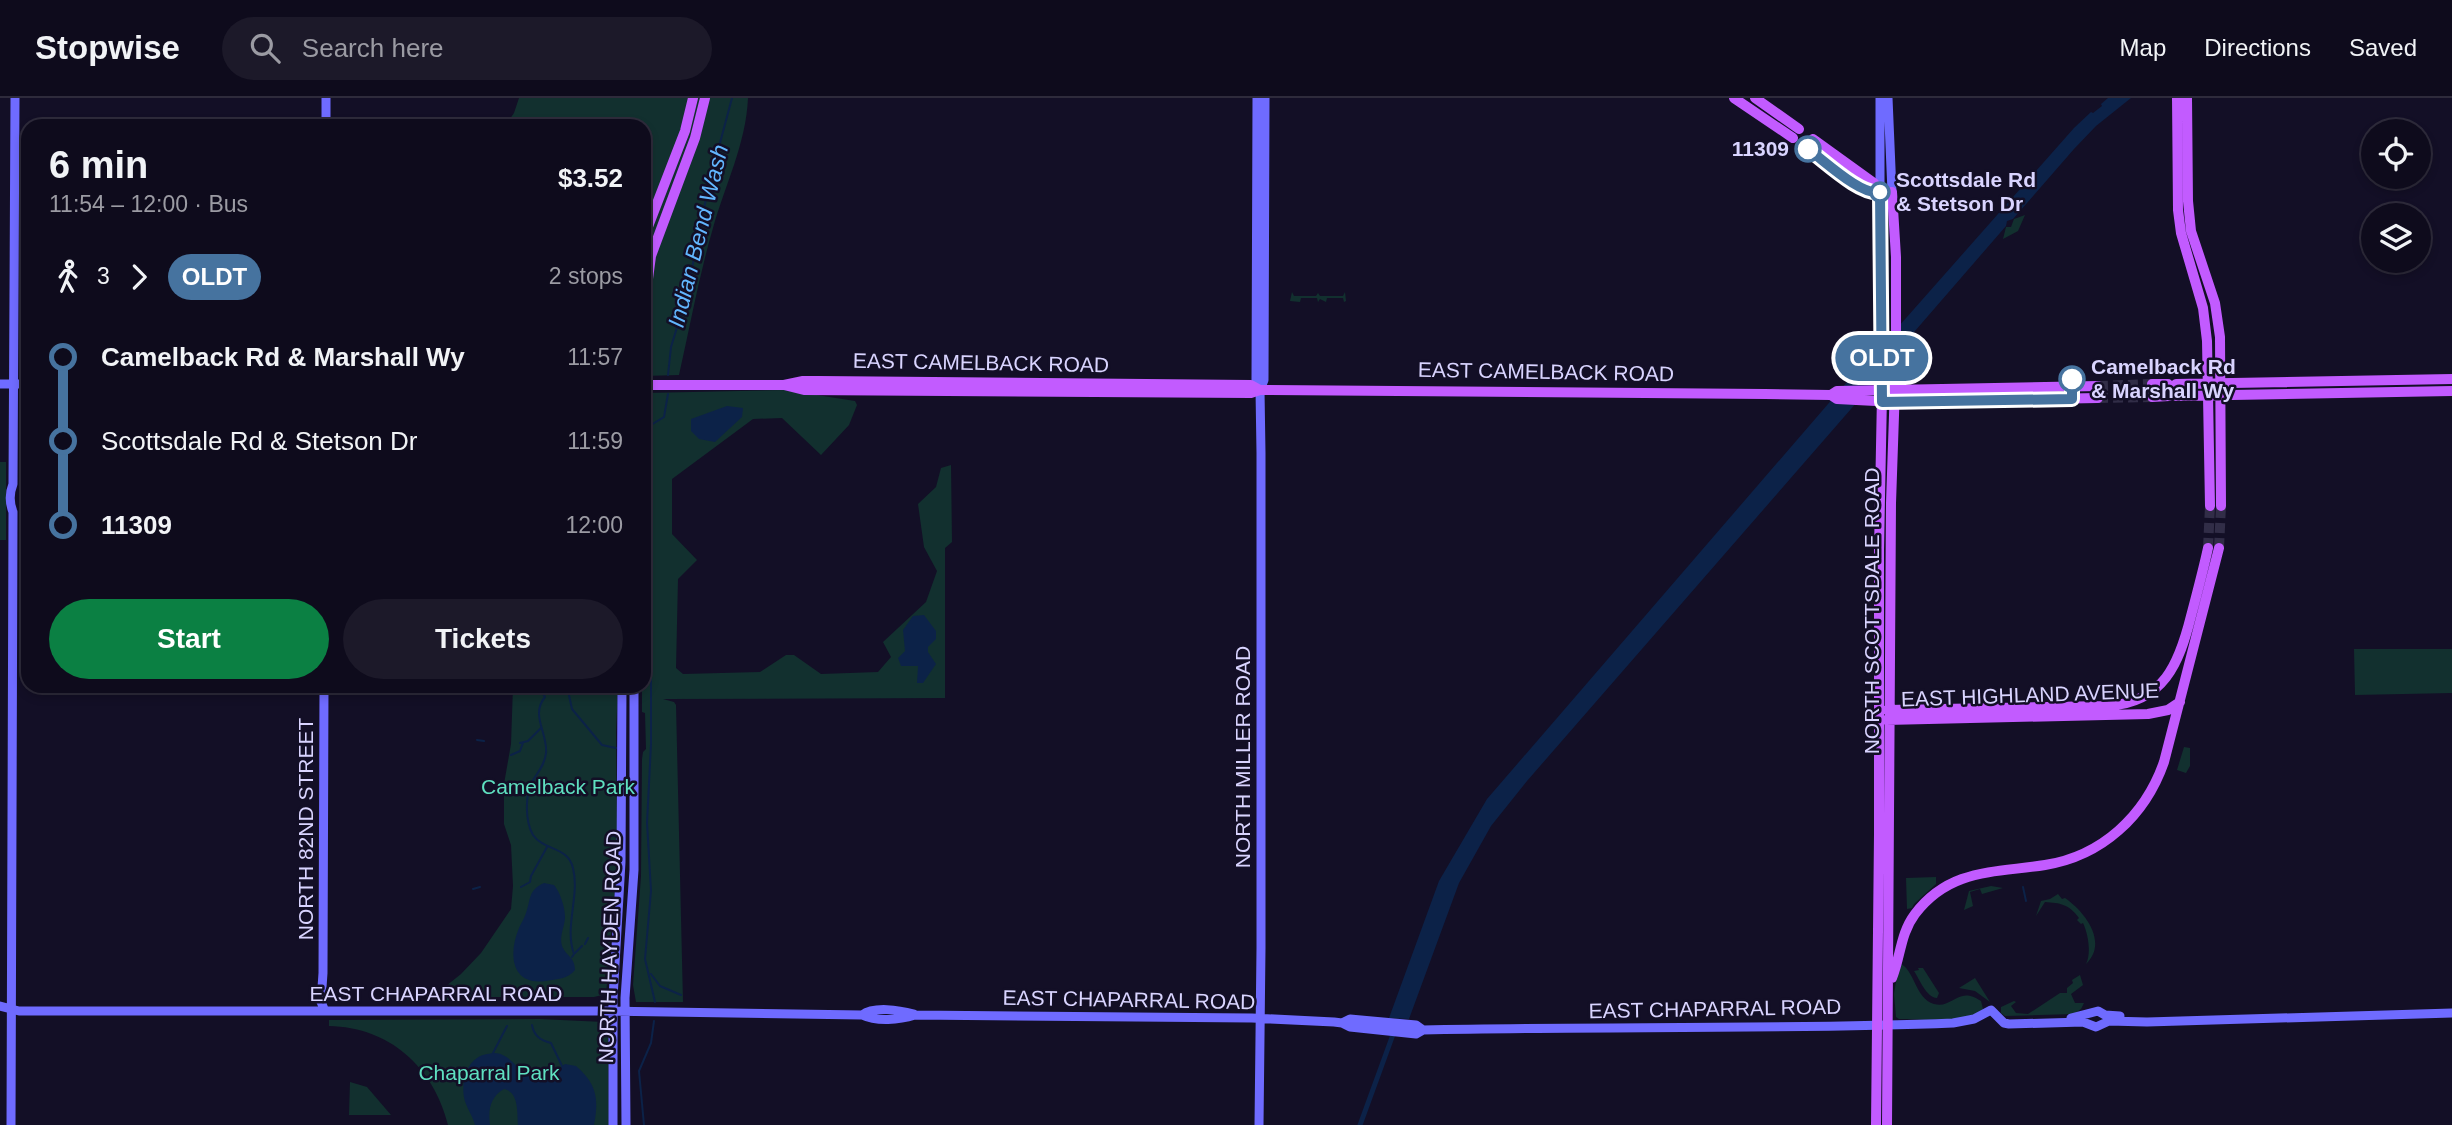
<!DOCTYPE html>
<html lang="en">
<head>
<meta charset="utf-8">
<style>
	:root { --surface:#0e0b1c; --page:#1c1929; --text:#f1f3f6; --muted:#9b9ba3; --line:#2e2b3b; --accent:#0b8043 }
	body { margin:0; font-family:Arial,sans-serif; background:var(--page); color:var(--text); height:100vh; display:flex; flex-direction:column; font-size:26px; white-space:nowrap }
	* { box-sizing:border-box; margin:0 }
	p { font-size:23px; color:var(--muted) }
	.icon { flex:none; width:38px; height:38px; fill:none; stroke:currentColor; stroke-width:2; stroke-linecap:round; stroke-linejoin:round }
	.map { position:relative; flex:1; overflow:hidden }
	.drawer { position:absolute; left:21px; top:21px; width:630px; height:574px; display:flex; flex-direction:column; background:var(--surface); border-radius:21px; box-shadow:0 4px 10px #0003,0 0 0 2px var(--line) }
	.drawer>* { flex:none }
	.badge { padding:0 14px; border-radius:23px; font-size:24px; line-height:46px }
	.buttons { position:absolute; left:2361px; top:21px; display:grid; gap:14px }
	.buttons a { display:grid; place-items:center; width:70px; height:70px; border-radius:50%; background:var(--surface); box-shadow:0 4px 10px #0003,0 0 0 2px var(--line); font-size:35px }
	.map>.badge { position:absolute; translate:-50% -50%; box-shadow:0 0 0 4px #fff }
	.legs { display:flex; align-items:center; gap:10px; height:77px; padding:0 28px; font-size:23px }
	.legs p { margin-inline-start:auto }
	.overview { display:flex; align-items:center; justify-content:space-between; height:119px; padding:0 28px }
	h1 { font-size:38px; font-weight:800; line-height:52px }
	.action { display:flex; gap:14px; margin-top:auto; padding:14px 28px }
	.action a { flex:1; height:80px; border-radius:42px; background:var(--accent); color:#fff; font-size:28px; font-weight:800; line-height:80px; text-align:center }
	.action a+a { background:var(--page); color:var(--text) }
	ul { padding:0 28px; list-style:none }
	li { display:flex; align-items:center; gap:24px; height:84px; font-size:26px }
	li i { display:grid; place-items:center; width:10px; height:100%; margin:0 9px; background:currentColor }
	li i::after { content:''; width:18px; height:18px; margin:-9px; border:5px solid; border-radius:50%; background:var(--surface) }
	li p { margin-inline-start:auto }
	li:first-child i { background:linear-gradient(#0000 50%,currentColor 0) }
	li:last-child i { background:linear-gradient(currentColor 50%,#0000 0) }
	header { display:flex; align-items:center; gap:42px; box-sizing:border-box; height:98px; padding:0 35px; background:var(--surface); border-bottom:2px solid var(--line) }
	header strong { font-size:33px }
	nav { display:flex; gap:38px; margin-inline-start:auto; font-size:24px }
	.search { width:490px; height:63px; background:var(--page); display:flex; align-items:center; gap:18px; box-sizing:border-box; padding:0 24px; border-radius:38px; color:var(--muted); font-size:26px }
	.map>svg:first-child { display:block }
	.green { fill:#12302f }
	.water { fill:#0c2248 }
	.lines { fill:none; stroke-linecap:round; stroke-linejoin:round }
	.stream { stroke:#0c2248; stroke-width:2 }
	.canal { stroke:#0c2248; stroke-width:5 }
	.primary-tunnel { stroke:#312d47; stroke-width:10; stroke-dasharray:10 5; stroke-linecap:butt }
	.secondary { stroke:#6f6bff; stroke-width:9 }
	.primary { stroke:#c25bff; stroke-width:10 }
	.line-1-casing { stroke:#fff; stroke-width:16 }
	.line-1 { stroke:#46739f; stroke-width:10 }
	.stop-1-dot { fill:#fff; stroke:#46739f; stroke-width:3.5 }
	.labels { text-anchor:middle; stroke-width:5; stroke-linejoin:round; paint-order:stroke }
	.stop-label { font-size:21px; font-weight:bold; fill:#d9d4ff; stroke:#130f26; text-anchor:start }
	.street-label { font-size:21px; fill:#d9d4ff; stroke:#130f26 }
	.park-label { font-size:21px; fill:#5fe0c0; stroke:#130f26 }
	.water-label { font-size:23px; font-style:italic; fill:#62b6ff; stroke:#130f26 }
</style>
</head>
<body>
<header>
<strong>Stopwise</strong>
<div class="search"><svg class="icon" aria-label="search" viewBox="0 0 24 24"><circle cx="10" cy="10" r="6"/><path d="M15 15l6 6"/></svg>Search here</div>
<nav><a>Map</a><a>Directions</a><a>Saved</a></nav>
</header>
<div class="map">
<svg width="2452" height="1027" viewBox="0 0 2452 1027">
	<rect width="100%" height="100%" fill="#130f26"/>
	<path class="green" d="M519,0H748C746,46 725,87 713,130C699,178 690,228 679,277L644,278V28H505L514,15Z
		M2025,117L2018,133L2003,141L2006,129H2011L2014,121Z
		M1292,194L1294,198H1316L1318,195L1320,198H1343L1345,194L1346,203L1344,204L1343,200H1327L1326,204L1320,201L1318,204L1317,200H1301L1300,204L1290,203Z
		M785,292L855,303L857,307L849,327L821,357L782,320L753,321L672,381V436L697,462L678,481L676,570L683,576L760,574L786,557H794L821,576L878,574L891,559L883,544L926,504L937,473L924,449L918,406L936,389L941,370L951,367L952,444L945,450V600L663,601L674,604L676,607L683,904H636L633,887L641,778L642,661L643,654L646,651L645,615L642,614V588H644V295Z
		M0,364H6V442H0Z
		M2354,551H2452V595L2355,597Z
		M513,588H618L616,634L617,737L612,738L617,740C617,781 612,821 609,861L605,862L609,864L606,896L594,899H453L450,902H436V896L461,876L481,855L511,811L513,788L511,747L504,726V686L511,646Z
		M2184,649L2190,650V668L2186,675L2177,672Z
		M1936,779V786L1914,806L1912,810L1907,811L1906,780Z
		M1991,788L2003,790L1982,796L1980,791L1970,794L1973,808L1964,812L1969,793Z
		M2058,796L2062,801L2065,800C2084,813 2109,844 2086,866C2091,856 2089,838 2083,825L2081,826L2077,822L2079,820C2069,806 2060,805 2045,804L2036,818L2041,803L2050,801Z
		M1899,865C1915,871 1915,901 1934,906C1953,911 1958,887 1981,903L1983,911C1966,926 1922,921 1899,921L1896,919L1894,896Z
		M1918,870H1923L1939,895L1937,900C1926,899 1920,882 1914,873L1919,872Z
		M2080,877L2083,887L2071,896L2075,905H2084L2081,911L2074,916L2005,918L2001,915V909L2014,903L2016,904L2011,908L2016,915L2028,916L2060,895H2067V890L2073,885L2072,882Z
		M1975,880L1990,904L1975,893L1959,890Z
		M539,921L604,924L608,927L609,1027H448C434,969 389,929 329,928V922Z
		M350,984L367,989L391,1017H349Z"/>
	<path class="water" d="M2108,0H2131L2096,28L2074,51L2013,121L2007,123L2006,128L1876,278L1871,288L1527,683L1491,728L1459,785L1409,921L1389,920L1439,783L1487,701L1872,255L1876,254L2074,30L2091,14L2093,15L2102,8L2101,6Z
		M727,308L743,310L742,319L715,344L699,341L691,333V321Z
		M924,517L936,533V541L928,549V554L936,566L923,585H917L918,568H901L898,560L905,553L903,532L913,518Z
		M544,785L554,787C560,794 565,809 565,819C565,828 559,838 562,848C566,858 575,859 575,872C568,881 557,881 546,883C511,888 508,856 519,830C521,825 524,821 526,815C531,801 528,792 544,785Z
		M493,955C515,954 521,987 546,979C553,977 558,970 565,966L576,968C597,986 599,1001 594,1027H518C517,1014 519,994 504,991C490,999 488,1012 490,1027H475C473,1019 469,1014 466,1006C460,992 464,968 477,960C482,956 488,956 493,955Z"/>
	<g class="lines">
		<path class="stream" d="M668,277L671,249L686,200L709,86L732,0
			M644,342L646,330L664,319L668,296
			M644,513L648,558L651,566V646L647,725L651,793L645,861L655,904
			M538,588L545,599C530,617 548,635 546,655C545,667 537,675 532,684C525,698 525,723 533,737C544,753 568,748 573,770C580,798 564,829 574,856L572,859
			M567,588L572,611L602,647L616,650
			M556,589L557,588
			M544,597L552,592
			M477,642L484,643
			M520,645L528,643L541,630
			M511,657L520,653L523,645
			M606,738H617
			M521,789L530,784L531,778L547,749
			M2023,789L2026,803
			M473,791L480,789
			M585,846L588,840
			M575,855L582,848
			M651,876L660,888L681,897
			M532,927C534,938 540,942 551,945L562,968
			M493,955L507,928
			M644,1027L639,973L651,945L654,923"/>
		<path class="canal" d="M1360,1027L1395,931"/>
		<path class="primary-tunnel" d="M2098,288L2152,286
			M2098,300L2152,299
			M2208,450L2210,408
			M2219,450L2221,408"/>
		<path class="secondary" d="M1257,0L1256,282L1260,292L1261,355V850L1259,1027
			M1880,0V94
			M1888,0L1892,94
			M326,28V0
			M0,286H28
			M1260,292L1264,282L1265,0
			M324,588L323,875L321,904L325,913
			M0,908L19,913H603L862,917C877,924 899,922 915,917L1252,920L1334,924L1342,925L1350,929L1416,936L1423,932C1600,928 1776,932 1953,925L1974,921L1991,912L2004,925L2009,926L2083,924L2096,929L2109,923L2147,924L2452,915
			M862,917C874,908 899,912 914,916
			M2071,920L2098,913L2105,917L2120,918
			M1342,925L1350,921L1416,927L1423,932
			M11,1027L13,414C9,404 9,396 13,386L15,0
			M613,1027V900L621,764L622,588
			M626,1027L625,900L634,772V588"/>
		<path class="primary" d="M1734,0L1793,40
			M1755,0L1799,31
			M2177,0L2178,112L2181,135L2203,210L2207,243L2210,408
			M2187,0L2188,103L2191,133L2215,205L2220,239L2221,408
			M1813,41L1874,85L1880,94
			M1807,50L1833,69L1855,88L1872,96L1892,94L1896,159V259L1891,405L1887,1027
			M644,139L685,33L693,0
			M644,211L651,158L695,40L705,0
			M2152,286H2168
			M2176,286L2452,281
			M644,287H784L803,283H819L1251,287L1260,292
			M784,287L804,292L1251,295L1260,292L1765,296L1831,297L1837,301L1895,304L2098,300
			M1831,297L1837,293L2098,288
			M2176,298L2452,293
			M2152,299L2169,298
			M1887,612L2108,608C2164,604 2179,566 2191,518C2197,495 2203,473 2208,450
			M1886,622L2148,616L2168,612L2180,604
			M1892,880C1901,858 1900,836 1915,816C1950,770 1995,775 2045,767C2102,758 2145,718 2164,664L2219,450
			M1876,1027L1879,736V452L1882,297L1880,94"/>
	</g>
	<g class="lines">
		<defs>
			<path id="line-1" d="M1808,51C1825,63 1861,98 1880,94L1882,304L2072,301V281"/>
		</defs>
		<use href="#line-1" class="line-1-casing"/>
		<use href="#line-1" class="line-1"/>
	</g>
	<g class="stop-1-dot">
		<circle cx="1808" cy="51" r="12"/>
		<circle cx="1880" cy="94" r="9"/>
		<circle cx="2072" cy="281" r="12"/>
	</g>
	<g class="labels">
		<g class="stop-label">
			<text x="1789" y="58" text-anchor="end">11309</text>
			<text x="1896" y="89">Scottsdale Rd<tspan x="1896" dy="24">&amp; Stetson Dr</tspan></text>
			<text x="2091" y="276">Camelback Rd<tspan x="2091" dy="24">&amp; Marshall Wy</tspan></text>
		</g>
		<g class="street-label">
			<text transform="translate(981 265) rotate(1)" y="7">EAST CAMELBACK ROAD</text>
			<text transform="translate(1546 274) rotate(1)" y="7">EAST CAMELBACK ROAD</text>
			<text transform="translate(1872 513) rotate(-90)" y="7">NORTH SCOTTSDALE ROAD</text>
			<text transform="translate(2030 597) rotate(-2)" y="7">EAST HIGHLAND AVENUE</text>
			<text transform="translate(1243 659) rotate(-90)" y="7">NORTH MILLER ROAD</text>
			<text transform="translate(306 731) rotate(-90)" y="7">NORTH 82ND STREET</text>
			<text transform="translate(610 849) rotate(-88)" y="7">NORTH HAYDEN ROAD</text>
			<text x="436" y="903">EAST CHAPARRAL ROAD</text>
			<text transform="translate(1129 902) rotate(1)" y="7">EAST CHAPARRAL ROAD</text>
			<text transform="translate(1715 911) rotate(-1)" y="7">EAST CHAPARRAL ROAD</text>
		</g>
		<g class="park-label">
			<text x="558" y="696">Camelback Park</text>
			<text x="489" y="982">Chaparral Park</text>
		</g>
		<g class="water-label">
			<text transform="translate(698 138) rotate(-76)" y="8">Indian Bend Wash</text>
		</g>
	</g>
</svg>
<div class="buttons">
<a><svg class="icon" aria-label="locate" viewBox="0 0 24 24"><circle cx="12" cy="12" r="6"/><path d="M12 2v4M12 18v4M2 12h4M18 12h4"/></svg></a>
<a><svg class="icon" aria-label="layers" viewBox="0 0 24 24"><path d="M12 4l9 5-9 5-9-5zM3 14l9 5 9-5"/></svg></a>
</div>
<b class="badge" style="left:1882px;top:260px;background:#46739f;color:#fff">OLDT</b>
<section class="drawer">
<div class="overview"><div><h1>6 min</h1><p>11:54 – 12:00 · Bus</p></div><b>$3.52</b></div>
<div class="legs"><svg class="icon" aria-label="walk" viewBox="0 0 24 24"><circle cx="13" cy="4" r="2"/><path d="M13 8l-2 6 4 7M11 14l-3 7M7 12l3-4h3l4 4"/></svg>3<svg class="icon" aria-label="forward" viewBox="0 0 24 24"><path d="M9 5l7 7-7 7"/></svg><b class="badge" style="background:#46739f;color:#fff">OLDT</b><p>2 stops</p></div>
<ul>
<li><i style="color:#46739f"></i><b>Camelback Rd &amp; Marshall Wy</b><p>11:57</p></li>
<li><i style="color:#46739f"></i><span>Scottsdale Rd &amp; Stetson Dr</span><p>11:59</p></li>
<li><i style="color:#46739f"></i><b>11309</b><p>12:00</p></li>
</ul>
<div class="action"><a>Start</a><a>Tickets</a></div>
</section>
</div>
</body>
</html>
